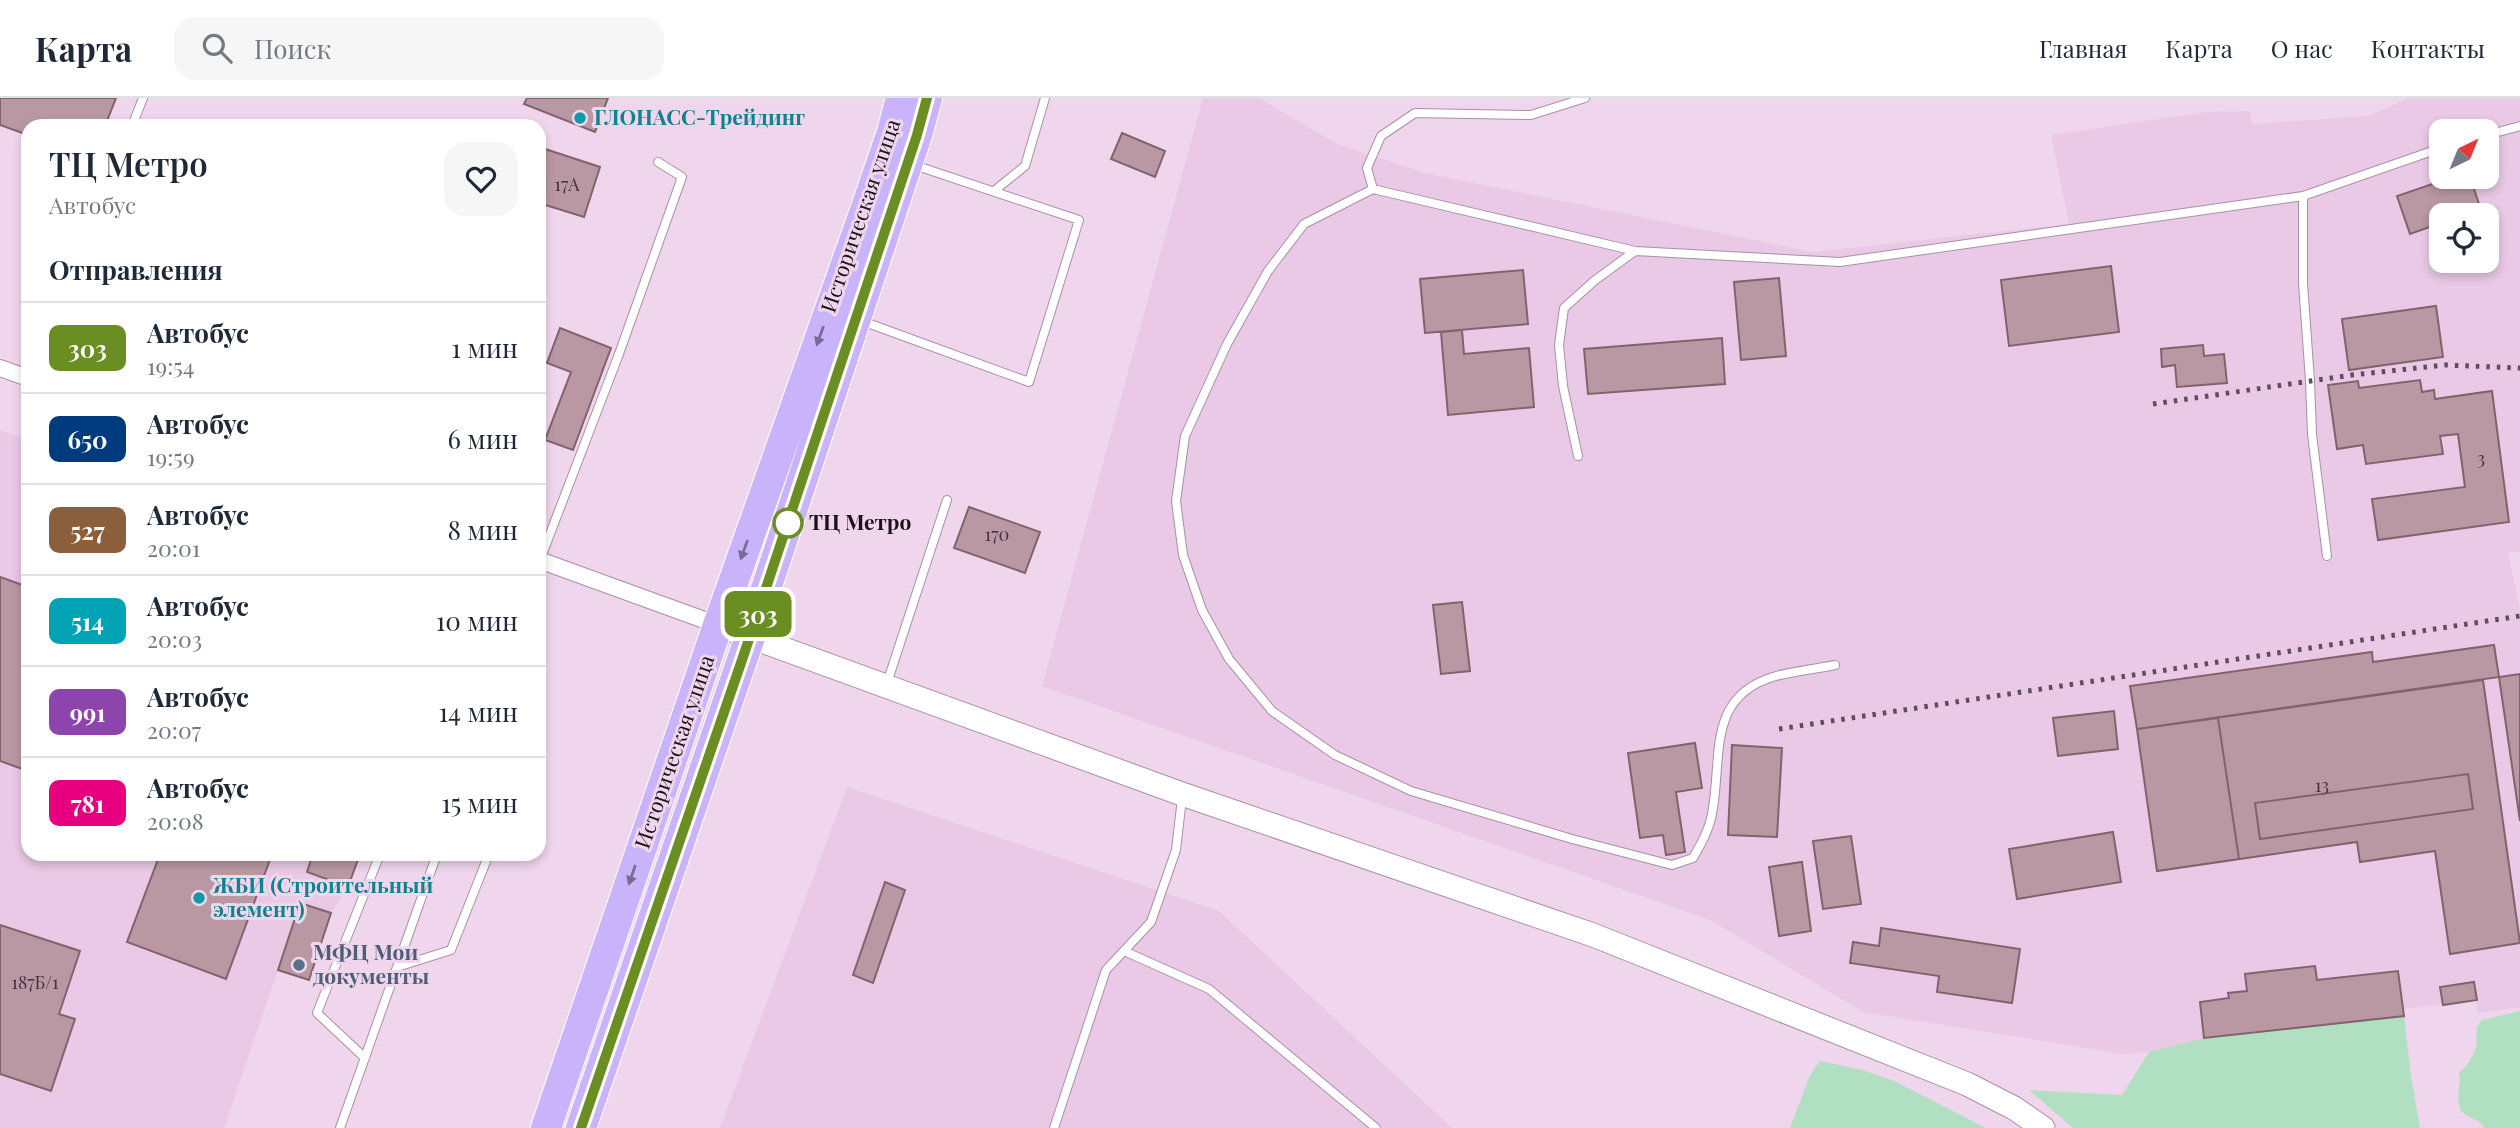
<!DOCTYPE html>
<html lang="ru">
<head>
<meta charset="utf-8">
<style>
	:root { --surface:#fff; --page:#f6f6f7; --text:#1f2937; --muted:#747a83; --line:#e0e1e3 }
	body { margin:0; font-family:"Playfair Display",serif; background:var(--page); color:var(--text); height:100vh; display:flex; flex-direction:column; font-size:26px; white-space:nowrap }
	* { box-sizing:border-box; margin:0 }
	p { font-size:23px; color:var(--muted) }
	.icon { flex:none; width:38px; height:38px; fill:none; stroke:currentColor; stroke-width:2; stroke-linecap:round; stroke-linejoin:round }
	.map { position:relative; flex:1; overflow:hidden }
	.details { position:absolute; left:21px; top:21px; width:525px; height:742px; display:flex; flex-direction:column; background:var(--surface); border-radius:21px; box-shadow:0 4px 10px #0003 }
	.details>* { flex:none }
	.badge { padding:0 14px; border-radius:10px; font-size:24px; line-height:46px }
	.needle { width:46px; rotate:43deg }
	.tools { position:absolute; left:2429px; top:21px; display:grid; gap:14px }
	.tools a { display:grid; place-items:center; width:70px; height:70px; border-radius:14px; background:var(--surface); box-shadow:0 4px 10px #0003; font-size:35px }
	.map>.badge { position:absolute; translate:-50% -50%; box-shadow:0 0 0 4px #fff }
	h2 { padding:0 28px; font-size:26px; line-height:63px }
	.round { display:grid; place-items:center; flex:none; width:74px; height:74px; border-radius:21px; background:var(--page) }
	.summary { display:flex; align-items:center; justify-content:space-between; height:119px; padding:0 28px }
	h1 { font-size:33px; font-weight:600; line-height:52px }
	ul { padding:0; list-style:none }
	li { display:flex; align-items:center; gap:21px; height:91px; padding:0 28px; border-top:2px solid var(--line) }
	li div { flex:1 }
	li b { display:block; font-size:26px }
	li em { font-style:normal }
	li .badge { min-width:77px; font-weight:700; text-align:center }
	header { display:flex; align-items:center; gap:42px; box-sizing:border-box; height:98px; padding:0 35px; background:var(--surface); border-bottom:2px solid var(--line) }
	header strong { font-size:33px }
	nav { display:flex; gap:38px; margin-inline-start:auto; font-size:24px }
	.search { width:490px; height:63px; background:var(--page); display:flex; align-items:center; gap:18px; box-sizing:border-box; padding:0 24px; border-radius:21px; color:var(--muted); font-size:26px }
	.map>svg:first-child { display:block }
	.built { fill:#e9c9e5; fill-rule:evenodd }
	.green { fill:#b1dfc2 }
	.building { fill:#b998a3; stroke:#81636d; stroke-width:2 }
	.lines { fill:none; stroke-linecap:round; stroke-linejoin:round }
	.lane-casing { stroke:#a890a5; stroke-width:10 }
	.street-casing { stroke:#a890a5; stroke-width:18 }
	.secondary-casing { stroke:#a890a5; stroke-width:25 }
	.highway-casing { stroke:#fff; stroke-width:32 }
	.lane { stroke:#fff; stroke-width:8 }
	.street { stroke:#fff; stroke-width:16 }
	.secondary { stroke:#fff; stroke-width:23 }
	.highway { stroke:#c9b4fc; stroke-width:30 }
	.rail { stroke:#5d4e5b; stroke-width:5; stroke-dasharray:3.5 7; stroke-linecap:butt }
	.oneway { fill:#7a6b96 }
	.line-casing { stroke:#fff; stroke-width:16 }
	.line { stroke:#6b8e23; stroke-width:10 }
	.culture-dot { fill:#0f9aa8; stroke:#f0d6ed; stroke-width:2.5 }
	.stop-dot { fill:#fff; stroke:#6b8e23; stroke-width:3.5 }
	.service-dot { fill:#5c6f8a; stroke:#f0d6ed; stroke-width:2.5 }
	.labels { text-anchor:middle; stroke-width:6; stroke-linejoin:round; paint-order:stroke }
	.number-label { font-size:18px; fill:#42333c }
	.culture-label { font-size:21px; font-weight:bold; fill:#0d838f; stroke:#f0d6ed; text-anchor:start }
	.street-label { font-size:21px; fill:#1a1119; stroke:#f0d6ed }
	.stop-label { font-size:21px; font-weight:bold; fill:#1a1119; stroke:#f0d6ed; text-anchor:start }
	.service-label { font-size:21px; font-weight:bold; fill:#4e5e75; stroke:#f0d6ed; text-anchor:start }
</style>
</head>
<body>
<header>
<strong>Карта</strong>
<div class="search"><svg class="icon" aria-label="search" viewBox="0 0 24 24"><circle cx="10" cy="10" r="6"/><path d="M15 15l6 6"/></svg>Поиск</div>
<nav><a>Главная</a><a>Карта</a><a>О нас</a><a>Контакты</a></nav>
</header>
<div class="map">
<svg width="2520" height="1030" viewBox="0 0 2520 1030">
	<rect width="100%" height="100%" fill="#f0d6ed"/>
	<path class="built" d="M1203,0H1259L1337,46L1425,75L1813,154L2069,126L2051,37L2207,14L2250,13L2252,26L2369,18L2408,0H2520V453L2508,455L2520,511V909L2478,915L2476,902L2404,911V918L2204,940L2149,954L2123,956L1863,914L1710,822L1042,588ZM2441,33H2487V79H2441ZM2441,117H2487V163H2441Z
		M0,332L28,342V756H360L348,789L331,815L309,882L278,872L224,1030H0Z
		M847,689L1219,813L1452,1030H720Z"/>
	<path class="green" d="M2520,913V1030H2484C2479,1021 2474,1022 2466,1017C2452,1008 2462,988 2459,975C2467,968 2473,959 2476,950C2479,938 2472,932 2482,922Z
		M2404,918L2411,978L2420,1030H2073L2029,992L2122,997L2149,954L2204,940Z
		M1820,963L1863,972L1894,983L1986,1030H1790L1810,977Z"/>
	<path class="building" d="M0,0H116L105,28H28V37L0,27Z
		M527,0H608L595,34L524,6Z
		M1122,35L1165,53L1155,79L1111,61Z
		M539,49L600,69L584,119L539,105Z
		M2453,79H2470L2481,112L2465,117H2441V125L2410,136L2397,98Z
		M2111,168L2119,234L2009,248L2001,182Z
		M1523,172L1528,226L1425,235L1420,181Z
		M1779,180L1786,258L1741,262L1734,184Z
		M2436,208L2443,259L2349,272L2342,221Z
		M560,230L611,250L573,352L545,342L571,274L547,265Z
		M1462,232L1464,256L1529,250L1534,309L1448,317L1441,234Z
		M1722,240L1725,286L1588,296L1584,251Z
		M2203,247L2204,258L2224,256L2227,285L2177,289L2175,267L2162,269L2161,251Z
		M2420,282L2422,294L2434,292L2435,301L2492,293L2509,424L2378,442L2372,401L2465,389L2458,336L2440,338L2443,356L2366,366L2363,347L2337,351L2328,287L2358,283L2359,290Z
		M969,409L1040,434L1025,475L954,450Z
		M0,479L28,489V673L0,663Z
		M1462,504L1470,573L1441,576L1433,507Z
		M2494,547L2499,579L2137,631L2130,588L2372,554L2373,564Z
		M2520,576V723L2499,579Z
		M2483,582L2520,845L2450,856L2435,753L2360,764L2357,744L2157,773L2137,631Z
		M2114,613L2118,651L2058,658L2053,620Z
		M2218,620L2239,761L2157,773L2137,631Z
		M1695,645L1702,690L1676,694L1685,754L1666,757L1663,737L1640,740L1628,655Z
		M1732,647L1782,650L1777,739L1728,737Z
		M2468,676L2473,711L2260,741L2255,705Z
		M2113,734L2121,784L2017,801L2009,751Z
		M1851,738L1861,806L1823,811L1813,743Z
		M160,756H272L226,881L127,844Z
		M313,756H360L348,789L307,774Z
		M1802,764L1811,833L1779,838L1769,769Z
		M885,784L905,792L873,885L853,877Z
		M300,805L331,815L309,882L278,872Z
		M0,827L80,853L59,916L75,921L51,993L0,976Z
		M1881,830L2020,851L2012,905L1937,894L1939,878L1850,865L1853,844L1879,848Z
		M2315,868L2317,882L2398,873L2404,918L2204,940L2200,904L2229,900L2228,895L2247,893L2245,876Z
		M2474,884L2477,902L2443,907L2440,889Z"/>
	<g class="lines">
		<defs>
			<path id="lane" d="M132,28L143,0
				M2487,37L2520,28
				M1373,91L1367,70L1381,38L1415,15L1531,17L1585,0
				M994,93L1025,68L1045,0
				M2303,98V185L2310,283L2312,336L2327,458
				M862,223L1029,284L1079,122L914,67
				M1578,358L1563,288L1559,247L1564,210L1594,183L1635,153
				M540,462L619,256L682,79L658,64
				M1835,567C1816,571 1795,573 1776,578C1705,598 1723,660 1712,716C1709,732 1701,746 1693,760L1672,767L1572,741L1411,693L1335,657L1272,613L1229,561L1202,512L1183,457L1176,403L1185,338L1227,246L1268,173L1304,126L1373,91L1635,153L1840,164L2303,98L2441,50
				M887,585L947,402
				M1124,853L1209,891L1376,1030
				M397,869L451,852L489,756
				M365,960L317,915L380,756
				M340,1030L437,756
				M1054,1030L1106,872L1151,824L1176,752L1182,700"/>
			<path id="street" d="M0,270L28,280
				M539,462L718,527"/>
			<path id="secondary" d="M718,527L1182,696L1593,837L1967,986L2014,1010L2043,1030"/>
			<path id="highway" d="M546,1030L718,527L868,104L892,34L901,0
				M581,1030L750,539L917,37L927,0"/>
		</defs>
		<use href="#lane" class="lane-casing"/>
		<use href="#street" class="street-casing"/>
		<use href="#secondary" class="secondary-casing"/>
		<use href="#highway" class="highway-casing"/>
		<use href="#lane" class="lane"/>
		<use href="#street" class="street"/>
		<use href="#secondary" class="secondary"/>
		<use href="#highway" class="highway"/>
		<path class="rail" d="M2153,306L2352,277L2445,267L2520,270
			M1779,631L2520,518"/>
	</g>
	<defs><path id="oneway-solid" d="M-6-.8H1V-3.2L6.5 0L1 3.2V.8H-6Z" transform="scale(1.75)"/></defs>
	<g class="oneway">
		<use href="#oneway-solid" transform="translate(820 238) rotate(110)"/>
		<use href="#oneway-solid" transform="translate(744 452) rotate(110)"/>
		<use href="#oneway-solid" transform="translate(632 777) rotate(109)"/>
	</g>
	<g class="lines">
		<defs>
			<path id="line" d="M581,1030L743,559L917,37L927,0"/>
		</defs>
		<use href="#line" class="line-casing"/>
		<use href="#line" class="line"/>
	</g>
	<g class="culture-dot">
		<circle cx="580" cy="20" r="7"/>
		<circle cx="199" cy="800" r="7"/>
	</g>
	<circle class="stop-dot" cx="788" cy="425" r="14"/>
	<circle class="service-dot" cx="299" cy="867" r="7"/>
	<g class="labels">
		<g class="number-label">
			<text x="567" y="93">17А</text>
			<text x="2481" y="367">3</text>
			<text x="997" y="443">170</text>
			<text x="2322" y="694">13</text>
			<text x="35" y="891">187Б/1</text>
		</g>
		<g class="culture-label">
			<text x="594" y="27">ГЛОНАСС-Трейдинг</text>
			<text x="213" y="795">ЖБИ (Строительный<tspan x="213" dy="24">элемент)</tspan></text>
		</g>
		<g class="street-label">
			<text transform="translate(861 118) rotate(-71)" y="7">Историческая улица</text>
			<text transform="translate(675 654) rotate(-71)" y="7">Историческая улица</text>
		</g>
		<g class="stop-label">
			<text x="809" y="432">ТЦ Метро</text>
		</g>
		<g class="service-label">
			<text x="313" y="862">МФЦ Мои<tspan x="313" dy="24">документы</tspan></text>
		</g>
	</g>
</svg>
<div class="tools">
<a><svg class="needle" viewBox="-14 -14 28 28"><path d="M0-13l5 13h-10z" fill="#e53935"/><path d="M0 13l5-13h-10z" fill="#747a83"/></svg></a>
<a><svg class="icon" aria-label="locate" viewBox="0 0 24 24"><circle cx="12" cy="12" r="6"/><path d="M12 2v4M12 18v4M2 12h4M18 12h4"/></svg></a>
</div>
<b class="badge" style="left:758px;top:516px;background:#6b8e23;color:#fff">303</b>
<section class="details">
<div class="summary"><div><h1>ТЦ Метро</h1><p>Автобус</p></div><a class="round"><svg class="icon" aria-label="heart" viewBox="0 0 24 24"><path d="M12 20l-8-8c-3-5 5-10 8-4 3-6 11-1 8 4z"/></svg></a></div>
<h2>Отправления</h2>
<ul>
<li><span class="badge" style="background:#6b8e23;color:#fff">303</span><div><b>Автобус</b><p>19:54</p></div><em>1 мин</em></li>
<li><span class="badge" style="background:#003b80;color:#fff">650</span><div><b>Автобус</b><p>19:59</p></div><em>6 мин</em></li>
<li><span class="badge" style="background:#8b5e3c;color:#fff">527</span><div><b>Автобус</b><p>20:01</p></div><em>8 мин</em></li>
<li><span class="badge" style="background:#00a3b4;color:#fff">514</span><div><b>Автобус</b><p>20:03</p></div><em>10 мин</em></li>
<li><span class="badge" style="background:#8e44ad;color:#fff">991</span><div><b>Автобус</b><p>20:07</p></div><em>14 мин</em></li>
<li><span class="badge" style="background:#e6007e;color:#fff">781</span><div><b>Автобус</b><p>20:08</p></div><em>15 мин</em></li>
</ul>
</section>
</div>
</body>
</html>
